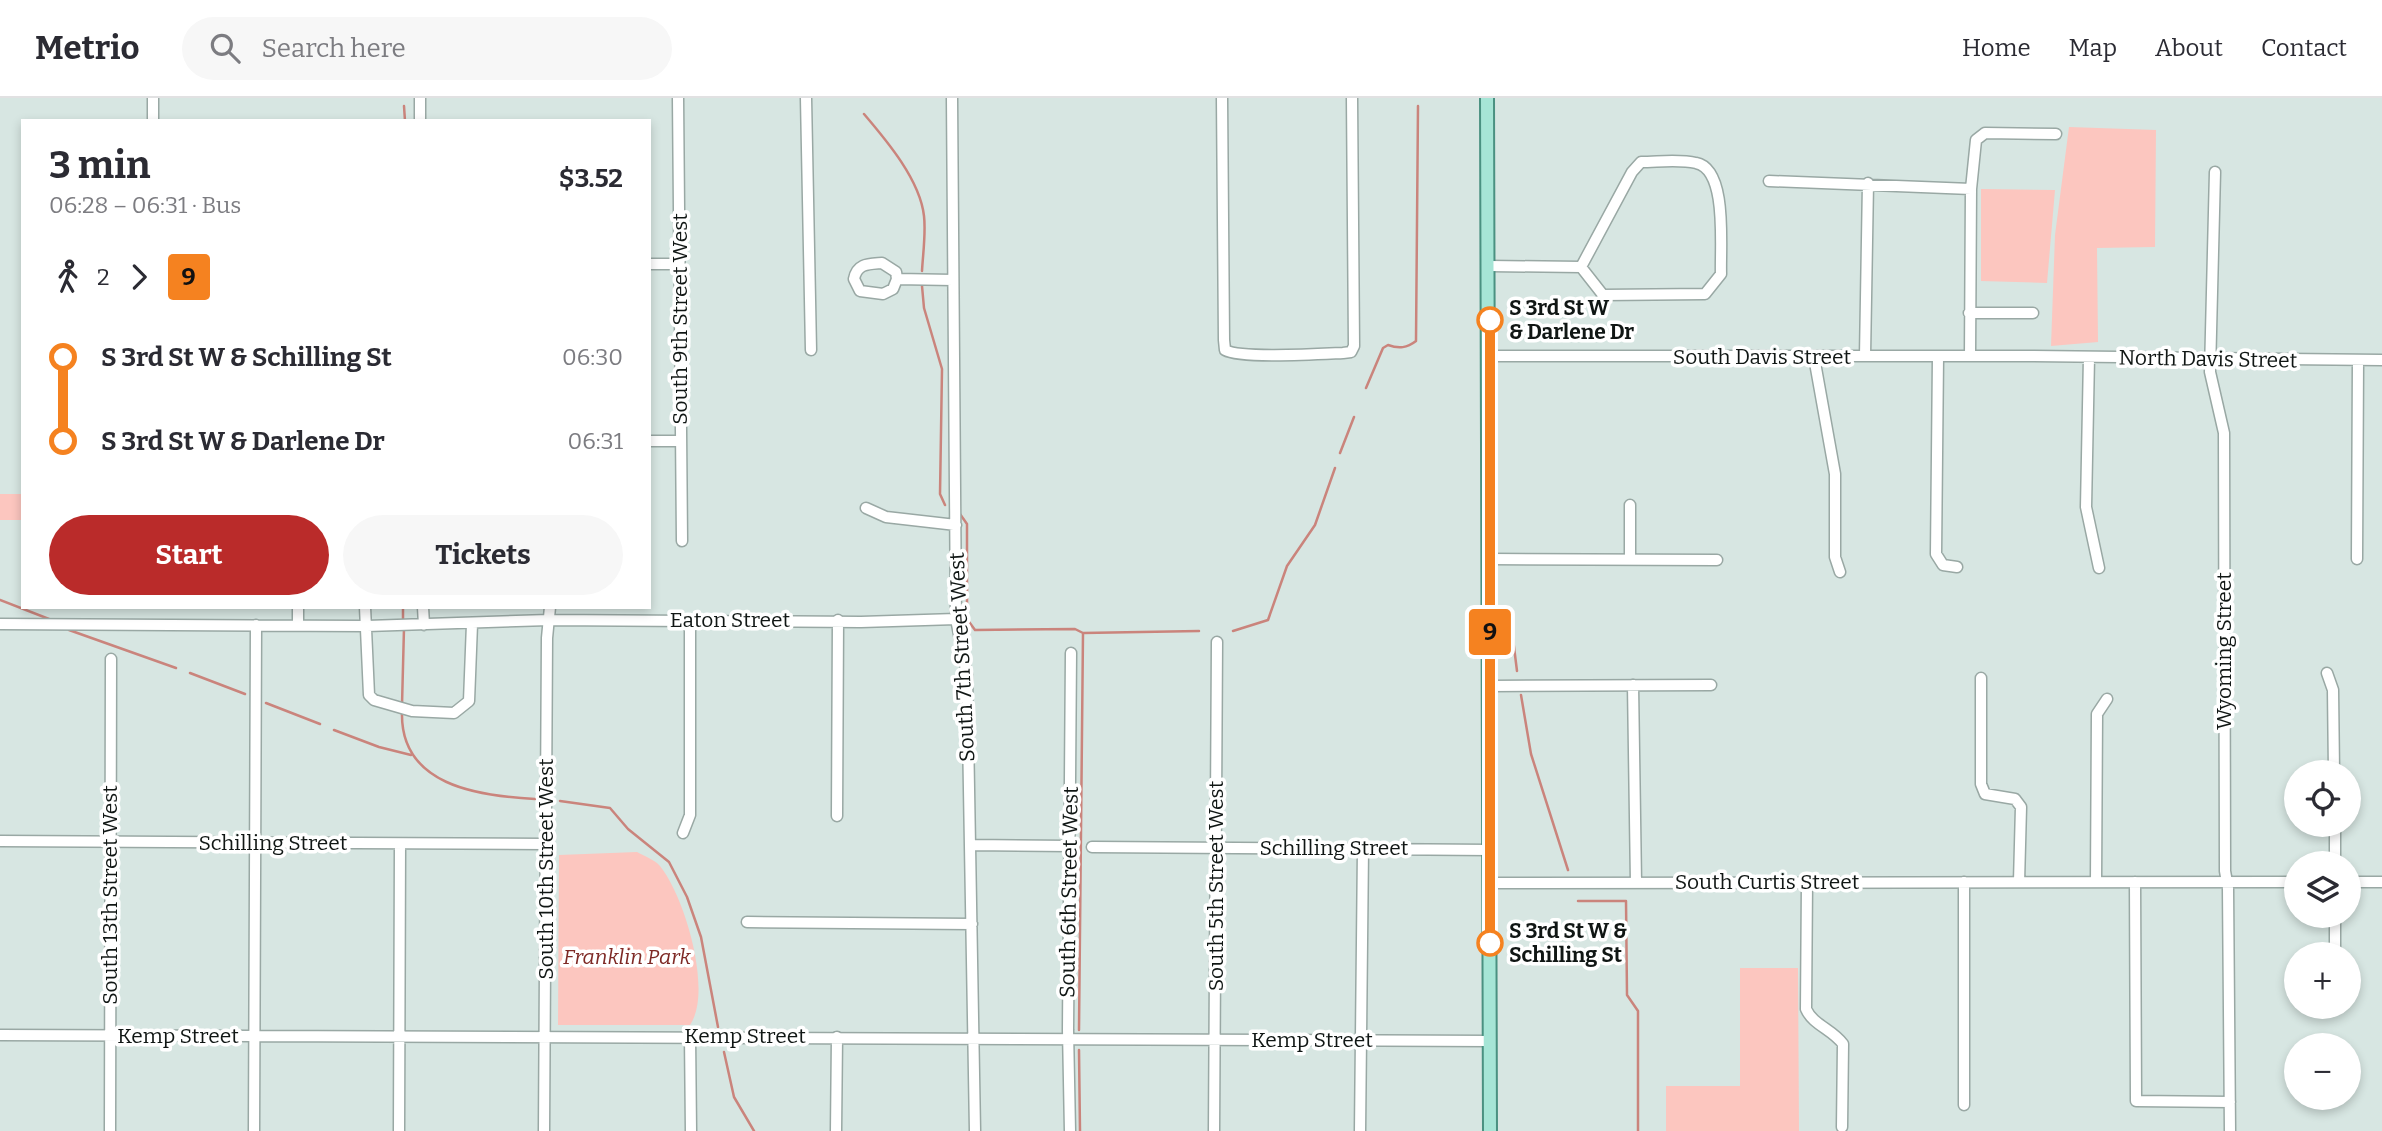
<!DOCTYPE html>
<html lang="en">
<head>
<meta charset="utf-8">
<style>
	:root { --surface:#fff; --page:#f7f7f7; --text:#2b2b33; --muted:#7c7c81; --line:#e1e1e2; --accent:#ba2b2a }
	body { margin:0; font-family:Bitter,serif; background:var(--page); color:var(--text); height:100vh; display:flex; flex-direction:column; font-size:26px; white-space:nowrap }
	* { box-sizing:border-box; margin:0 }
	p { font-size:23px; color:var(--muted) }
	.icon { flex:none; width:38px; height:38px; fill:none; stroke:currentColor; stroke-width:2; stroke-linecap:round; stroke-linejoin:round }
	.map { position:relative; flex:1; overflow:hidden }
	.side { position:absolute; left:21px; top:21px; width:630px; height:490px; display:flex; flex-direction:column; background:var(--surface); border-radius:0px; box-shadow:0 4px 10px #0003 }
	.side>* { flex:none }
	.badge { padding:0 14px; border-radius:5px; font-size:24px; line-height:46px }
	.tools { position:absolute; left:2284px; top:662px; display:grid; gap:14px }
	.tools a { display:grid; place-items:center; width:77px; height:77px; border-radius:50%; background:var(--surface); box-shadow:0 4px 10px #0003; font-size:35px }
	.map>.badge { position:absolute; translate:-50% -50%; box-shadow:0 0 0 4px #fff }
	.legs { display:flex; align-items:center; gap:10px; height:77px; padding:0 28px; font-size:23px }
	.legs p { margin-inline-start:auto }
	.overview { display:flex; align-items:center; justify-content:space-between; height:119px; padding:0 28px }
	h1 { font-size:38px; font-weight:700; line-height:52px }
	.button { display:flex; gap:14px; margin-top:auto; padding:14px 28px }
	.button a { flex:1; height:80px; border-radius:42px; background:var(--accent); color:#fff; font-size:28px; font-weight:700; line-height:80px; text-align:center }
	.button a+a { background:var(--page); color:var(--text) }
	ul { padding:0 28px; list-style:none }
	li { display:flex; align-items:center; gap:24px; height:84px; font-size:26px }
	li i { display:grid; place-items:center; width:10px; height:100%; margin:0 9px; background:currentColor }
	li i::after { content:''; width:18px; height:18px; margin:-9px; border:5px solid; border-radius:50%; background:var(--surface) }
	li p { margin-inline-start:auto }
	li:first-child i { background:linear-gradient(#0000 50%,currentColor 0) }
	li:last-child i { background:linear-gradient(currentColor 50%,#0000 0) }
	header { display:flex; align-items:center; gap:42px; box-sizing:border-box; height:98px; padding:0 35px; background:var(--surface); border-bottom:2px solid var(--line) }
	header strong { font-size:33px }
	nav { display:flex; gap:38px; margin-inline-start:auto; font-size:24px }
	.search { width:490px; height:63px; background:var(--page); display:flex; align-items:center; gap:18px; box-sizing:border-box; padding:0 24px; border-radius:38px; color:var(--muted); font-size:26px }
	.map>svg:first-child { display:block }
	.green { fill:#fcc6bf }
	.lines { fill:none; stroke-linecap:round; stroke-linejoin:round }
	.stream { stroke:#ca847c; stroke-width:2.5 }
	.minor-casing { stroke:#99a8a4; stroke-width:13 }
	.major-casing { stroke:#4a9181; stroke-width:16 }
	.minor { stroke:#fff; stroke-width:10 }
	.major { stroke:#a6e5d6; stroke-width:12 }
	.line-1-casing { stroke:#fff; stroke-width:16 }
	.line-1 { stroke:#f58220; stroke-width:10 }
	.stop-1-dot { fill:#fff; stroke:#f58220; stroke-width:3.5 }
	.labels { text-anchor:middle; stroke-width:7; stroke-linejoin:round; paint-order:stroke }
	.stop-label { font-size:21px; font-weight:bold; fill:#101614; stroke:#fff; text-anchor:start }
	.street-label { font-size:21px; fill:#101614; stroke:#fff }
	.park-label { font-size:21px; font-style:italic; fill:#7e2925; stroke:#fff }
</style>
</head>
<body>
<header>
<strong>Metrio</strong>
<div class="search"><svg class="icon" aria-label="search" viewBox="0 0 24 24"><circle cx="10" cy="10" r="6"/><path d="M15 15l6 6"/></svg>Search here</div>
<nav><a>Home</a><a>Map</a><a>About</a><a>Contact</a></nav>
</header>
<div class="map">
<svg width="2382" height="1033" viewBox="0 0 2382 1033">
	<rect width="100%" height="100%" fill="#d7e6e2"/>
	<path class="green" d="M2069,29L2156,32L2155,149L2097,150L2098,244L2051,248L2055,137Z
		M1981,91L2055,92L2047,185L1981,183Z
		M0,396H23V422H0Z
		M637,754C644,758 655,762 660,768C685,799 713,894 690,927H558L559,757Z
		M1740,870H1798L1799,1033H1666V988H1740Z"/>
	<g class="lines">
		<path class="stream" d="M404,8L405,23
			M864,16C887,43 920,82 924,118C926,135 923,155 922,173
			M922,188L924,210L942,271L940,396L945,407
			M1366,290L1383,250L1388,247C1399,251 1407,250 1416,243L1418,8
			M1340,355L1354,319
			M960,416L967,426V521L975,532L1075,531L1083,535L1079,932
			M0,502L49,521
			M403,509V523
			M1511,525L1517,573
			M69,532L176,570
			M1233,533L1268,522L1287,468L1315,427L1335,370
			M1083,535L1199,533
			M190,575L245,596
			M1521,597L1531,656L1568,772
			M266,605L320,626
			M402,607L404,530
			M402,614C400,687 477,698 535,701
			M334,632L379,649L411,657
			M560,703L610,710L628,731L669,764L687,799L701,839L718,929
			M1578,803H1626L1627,897L1638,913V1033
			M1079,952L1080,1033
			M724,954L734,999L754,1033"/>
		<defs>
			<path id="minor" d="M153,0V23
				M420,0V23
				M678,0L682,443
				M806,0L811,252
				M952,0L956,521L967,577L975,1033
				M1222,0L1224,242L1225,252C1241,261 1321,256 1343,255L1351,254L1354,248L1352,0
				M1641,64C1658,64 1679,61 1696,65C1728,71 1720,149 1721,176L1705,196L1603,197L1581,169L1632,74Z
				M2215,74L2210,274L2224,335L2225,773L2228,790L2230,1033
				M1769,83L1971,91
				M882,165L896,174L897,181L893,191L883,196L860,193L854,181C857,165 869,166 882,165Z
				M649,166H679
				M1490,168L1581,169
				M897,181L953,182
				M1969,215H2033
				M1490,258H2034L2382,262
				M1865,258L1868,85
				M1970,258L1971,91L1976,42L1985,35L2056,36
				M1814,259L1835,376V459L1840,474
				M1938,259L1936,456L1943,467L1957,469
				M2089,259L2086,409L2099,470
				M649,343H681
				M1630,407V461
				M866,410L886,419L956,427
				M1490,461L1717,462
				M2357,461L2358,262
				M298,509V527
				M365,509L369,597L374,602L412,613L454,615L469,603L472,526
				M423,509L424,527
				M0,526L367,528L549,522L861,524L956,521
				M2327,575L2333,592L2334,674
				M1981,580V686L1985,696L2015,701L2021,709L2019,784
				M1633,587L1636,785
				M1491,588L1711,587
				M837,718L838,522
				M2335,726V765
				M683,735L690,717V522
				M0,743L545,746
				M970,747L1070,748
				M1092,749L1491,752
				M1807,784L1806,911C1813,927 1832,931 1843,946L1842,1029
				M1964,784V1007
				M2096,784L2097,616L2107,601
				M2135,784L2136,1003L2230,1004
				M2348,784H2382
				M1491,785L2296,784
				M747,824L972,826
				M2335,856V817
				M0,937L1490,943
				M690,938L691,1033
				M110,1033L111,561
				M254,1033L256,527
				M399,1033L400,746
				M544,1033L547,540L550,509
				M836,1033L837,939
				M1070,1033L1068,932L1071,555
				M1214,1033L1217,544
				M1360,1033L1363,750"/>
			<path id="major" d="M1487,0L1490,1033"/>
		</defs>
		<use href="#minor" class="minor-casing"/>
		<use href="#major" class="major-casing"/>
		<use href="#minor" class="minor"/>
		<use href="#major" class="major"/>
	</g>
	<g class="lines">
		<defs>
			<path id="line-1" d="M1490,222V845"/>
		</defs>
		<use href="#line-1" class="line-1-casing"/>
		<use href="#line-1" class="line-1"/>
	</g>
	<g class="stop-1-dot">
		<circle cx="1490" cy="222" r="12"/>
		<circle cx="1490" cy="845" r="12"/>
	</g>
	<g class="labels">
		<g class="stop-label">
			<text x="1509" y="217">S 3rd St W<tspan x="1509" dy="24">&amp; Darlene Dr</tspan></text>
			<text x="1509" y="840">S 3rd St W &amp;<tspan x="1509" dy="24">Schilling St</tspan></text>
		</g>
		<g class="street-label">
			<text transform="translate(680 221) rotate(-90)" y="7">South 9th Street West</text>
			<text x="1762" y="266">South Davis Street</text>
			<text transform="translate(2208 261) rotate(1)" y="7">North Davis Street</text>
			<text x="730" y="529">Eaton Street</text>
			<text transform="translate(2224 553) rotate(-90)" y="7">Wyoming Street</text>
			<text transform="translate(962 559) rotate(-93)" y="7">South 7th Street West</text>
			<text x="273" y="752">Schilling Street</text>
			<text x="1334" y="757">Schilling Street</text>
			<text transform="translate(546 771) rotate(-90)" y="7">South 10th Street West</text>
			<text x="1767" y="791">South Curtis Street</text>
			<text transform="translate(1216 788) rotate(-90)" y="7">South 5th Street West</text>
			<text transform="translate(1069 794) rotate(-89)" y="7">South 6th Street West</text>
			<text transform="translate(110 797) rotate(-90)" y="7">South 13th Street West</text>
			<text x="178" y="945">Kemp Street</text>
			<text x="745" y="945">Kemp Street</text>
			<text x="1312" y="949">Kemp Street</text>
		</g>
		<g class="park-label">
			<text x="627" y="866">Franklin Park</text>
		</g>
	</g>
</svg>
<div class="tools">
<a><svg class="icon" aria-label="locate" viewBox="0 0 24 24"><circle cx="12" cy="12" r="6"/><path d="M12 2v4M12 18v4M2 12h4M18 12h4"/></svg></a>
<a><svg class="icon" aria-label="layers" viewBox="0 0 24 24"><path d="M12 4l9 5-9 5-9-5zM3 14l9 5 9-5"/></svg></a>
<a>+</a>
<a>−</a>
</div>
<b class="badge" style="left:1490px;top:534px;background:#f58220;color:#111">9</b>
<section class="side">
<div class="overview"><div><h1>3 min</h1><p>06:28 – 06:31 · Bus</p></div><b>$3.52</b></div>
<div class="legs"><svg class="icon" aria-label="walk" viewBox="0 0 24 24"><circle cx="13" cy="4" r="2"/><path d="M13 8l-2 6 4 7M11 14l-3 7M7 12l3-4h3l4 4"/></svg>2<svg class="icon" aria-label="forward" viewBox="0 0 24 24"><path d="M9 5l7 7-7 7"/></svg><b class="badge" style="background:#f58220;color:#111">9</b></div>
<ul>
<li><i style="color:#f58220"></i><b>S 3rd St W &amp; Schilling St</b><p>06:30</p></li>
<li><i style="color:#f58220"></i><b>S 3rd St W &amp; Darlene Dr</b><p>06:31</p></li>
</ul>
<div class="button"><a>Start</a><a>Tickets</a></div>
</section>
</div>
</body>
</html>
